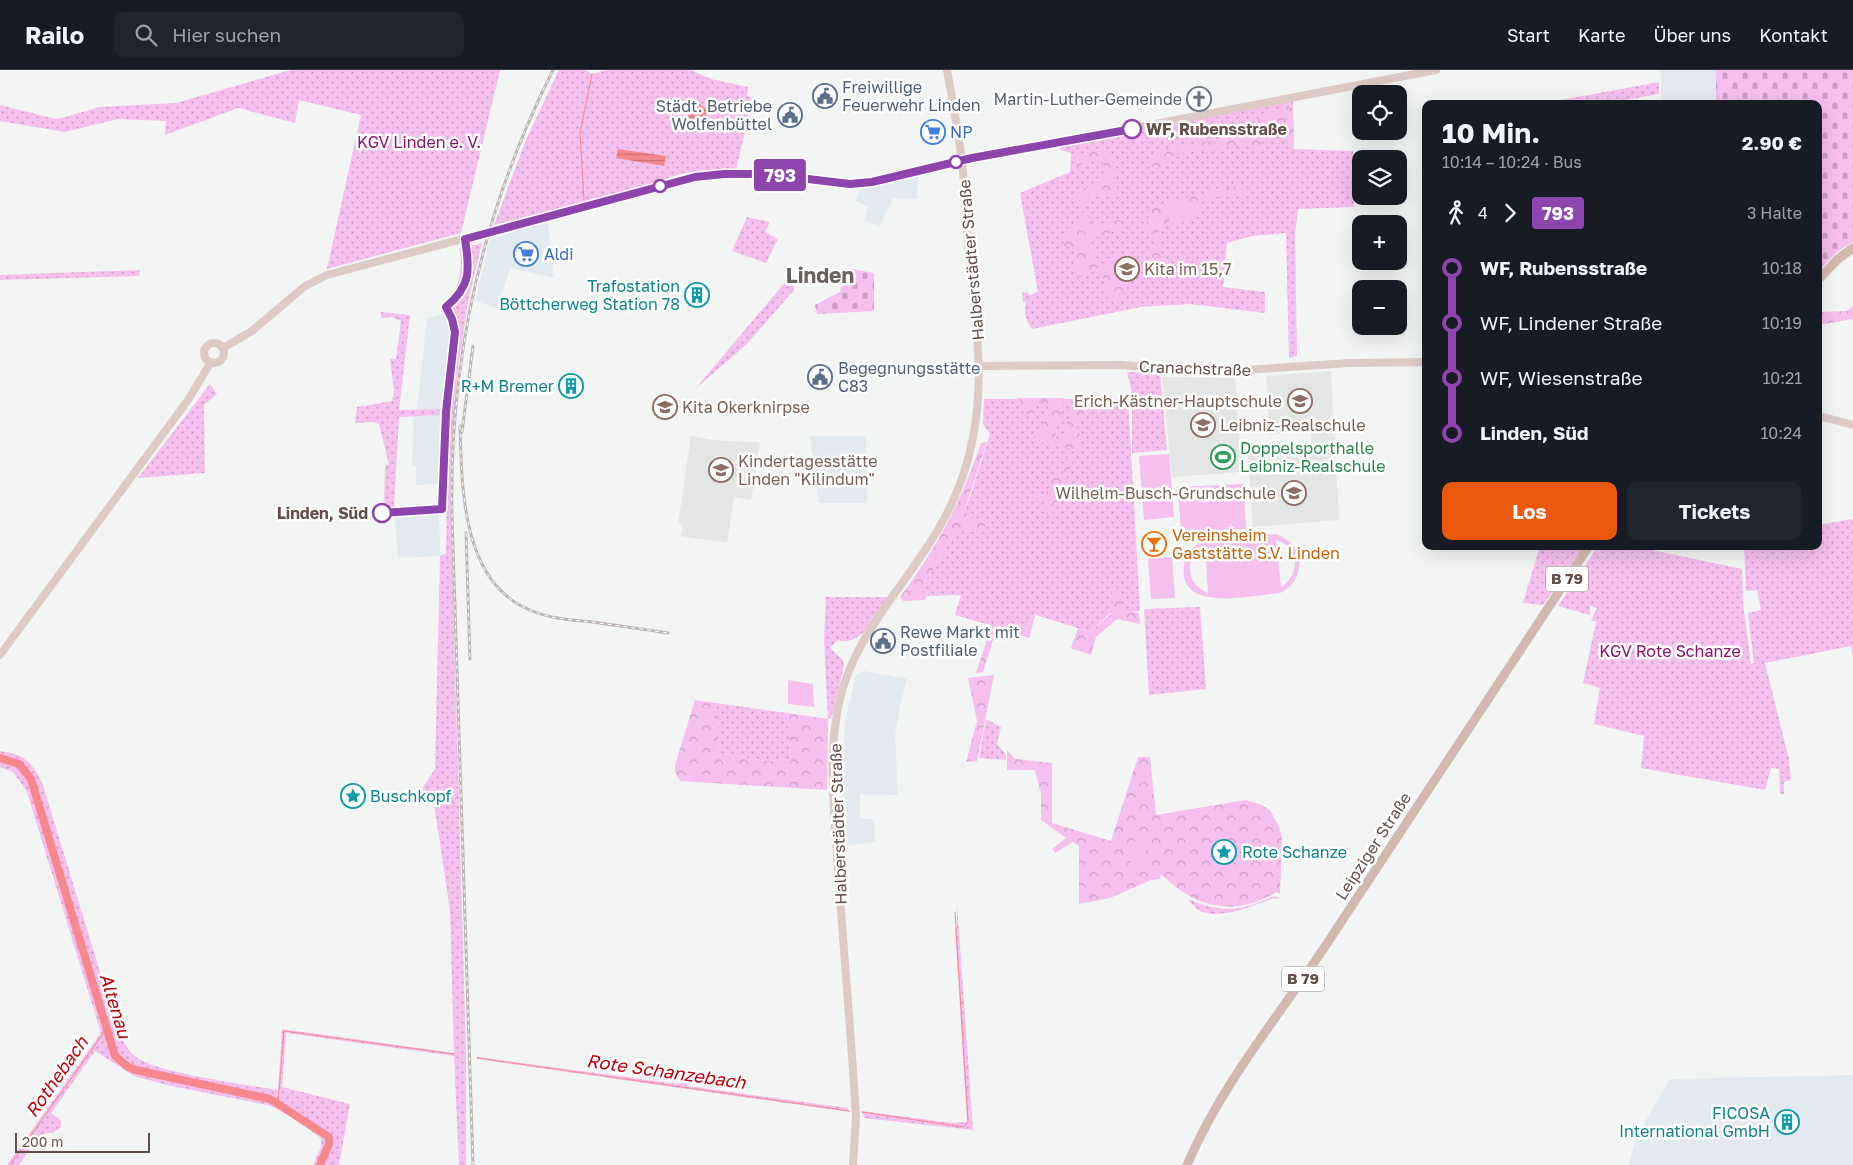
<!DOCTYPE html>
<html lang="de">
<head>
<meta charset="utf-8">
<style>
	:root { --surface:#171b24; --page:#20242c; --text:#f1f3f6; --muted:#9ea1a6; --line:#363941; --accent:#ea580c }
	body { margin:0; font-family:"Golos Text",sans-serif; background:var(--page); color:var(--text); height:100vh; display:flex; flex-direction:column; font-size:19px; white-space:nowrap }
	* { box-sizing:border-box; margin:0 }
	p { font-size:16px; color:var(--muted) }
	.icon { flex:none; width:28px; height:28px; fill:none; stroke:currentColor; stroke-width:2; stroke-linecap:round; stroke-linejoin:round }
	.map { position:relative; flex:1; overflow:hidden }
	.sheet { position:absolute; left:1422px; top:30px; width:400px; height:450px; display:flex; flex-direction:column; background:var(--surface); border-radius:10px; box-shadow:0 5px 20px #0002 }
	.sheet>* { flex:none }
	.badge { padding:0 10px; border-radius:4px; font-size:18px; line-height:32px }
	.fabs { position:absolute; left:1352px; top:15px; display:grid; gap:10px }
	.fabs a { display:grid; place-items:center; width:55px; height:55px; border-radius:10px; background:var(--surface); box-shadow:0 5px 20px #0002; font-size:25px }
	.scale { position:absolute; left:15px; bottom:12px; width:135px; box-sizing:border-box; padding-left:5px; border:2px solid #634e48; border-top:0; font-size:14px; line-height:18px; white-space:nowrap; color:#634e48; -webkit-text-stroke:4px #fff; paint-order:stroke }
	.map>.badge { position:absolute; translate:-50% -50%; box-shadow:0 0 0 2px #fff }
	.legs { display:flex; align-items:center; gap:8px; height:55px; padding:0 20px; font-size:16px }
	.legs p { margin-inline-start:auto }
	.head { display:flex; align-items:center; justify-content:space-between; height:85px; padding:0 20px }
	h1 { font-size:28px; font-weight:700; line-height:38px }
	.cta { display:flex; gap:10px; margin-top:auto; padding:10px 20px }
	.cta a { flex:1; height:58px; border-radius:10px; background:var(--accent); color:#fff; font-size:20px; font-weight:700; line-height:58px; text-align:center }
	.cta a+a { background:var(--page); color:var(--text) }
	ul { padding:0 20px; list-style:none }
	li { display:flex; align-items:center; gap:18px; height:55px; font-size:19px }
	li i { display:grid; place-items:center; width:8px; height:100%; margin:0 6px; background:currentColor }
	li i::after { content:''; width:12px; height:12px; margin:-6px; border:4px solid; border-radius:50%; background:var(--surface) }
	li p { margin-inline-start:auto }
	li:first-child i { background:linear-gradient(#0000 50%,currentColor 0) }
	li:last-child i { background:linear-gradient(currentColor 50%,#0000 0) }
	header { display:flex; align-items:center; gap:30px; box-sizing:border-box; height:70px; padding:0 25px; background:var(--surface); border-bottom:1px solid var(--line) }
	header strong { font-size:24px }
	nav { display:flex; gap:28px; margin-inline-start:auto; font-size:18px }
	.search { width:350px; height:45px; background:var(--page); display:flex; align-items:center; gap:12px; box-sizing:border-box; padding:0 18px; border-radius:10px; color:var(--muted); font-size:19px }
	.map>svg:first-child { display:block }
	.commercial { fill:#e2e9ef }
	.education { fill:#e4e6e5 }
	.green { fill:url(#green-dots) }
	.forest { fill:url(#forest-crowns) }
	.cemetery { fill:url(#cemetery-stones) }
	.pitch { fill:#f5bfee; fill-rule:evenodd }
	.water { fill:url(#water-rules) }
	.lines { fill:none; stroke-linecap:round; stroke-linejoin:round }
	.stream { stroke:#f6888d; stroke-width:1 }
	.river { stroke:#f6888d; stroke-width:8 }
	.secondary { stroke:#ddcac4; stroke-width:8 }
	.primary { stroke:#d3b8b0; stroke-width:9 }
	.rail-casing { stroke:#bdb7b4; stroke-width:3 }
	.rail { stroke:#fff; stroke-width:1; stroke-dasharray:4; stroke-linecap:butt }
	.line-1-casing { stroke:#fff; stroke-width:11 }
	.line-1 { stroke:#8e44ad; stroke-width:8 }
	.stop-1-dot { fill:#fff; stroke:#8e44ad; stroke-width:2.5 }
	.labels { text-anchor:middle; stroke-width:5; stroke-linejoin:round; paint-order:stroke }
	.shield { fill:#fff; stroke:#92837f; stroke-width:1 }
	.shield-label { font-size:15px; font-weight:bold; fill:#634e48 }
	.service-label { font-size:16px; fill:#4e5e75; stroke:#fff; text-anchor:start }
	.worship-label { font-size:16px; fill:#5b616d; stroke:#fff; text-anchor:end }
	.stop-label { font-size:16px; font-weight:bold; fill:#634e48; stroke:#fff; text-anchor:start }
	.shop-label { font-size:16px; fill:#366cbe; stroke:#fff; text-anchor:start }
	.park-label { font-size:16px; fill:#8f0e70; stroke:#fff }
	.street-label { font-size:16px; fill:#634e48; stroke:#fff }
	.education-label { font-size:16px; fill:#785e54; stroke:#fff; text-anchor:start }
	.culture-label { font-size:16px; fill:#0d838f; stroke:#fff; text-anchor:end }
	.leisure-label { font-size:16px; fill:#27864d; stroke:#fff; text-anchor:start }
	.food-label { font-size:16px; fill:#c56008; stroke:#fff; text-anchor:start }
	.water-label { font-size:18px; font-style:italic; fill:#bd000a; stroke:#fff }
	.district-label { font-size:21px; font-weight:bold; fill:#68615e; stroke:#fff }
</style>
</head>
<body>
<header>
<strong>Railo</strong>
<div class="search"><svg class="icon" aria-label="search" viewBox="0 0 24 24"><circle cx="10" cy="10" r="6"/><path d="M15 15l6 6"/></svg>Hier suchen</div>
<nav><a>Start</a><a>Karte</a><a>Über uns</a><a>Kontakt</a></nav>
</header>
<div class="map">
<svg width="1853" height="1095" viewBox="0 0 1853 1095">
	<defs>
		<pattern id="green-dots" width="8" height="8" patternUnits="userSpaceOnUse" patternTransform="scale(1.25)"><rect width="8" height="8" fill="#f5bfee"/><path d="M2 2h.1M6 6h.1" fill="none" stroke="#ca9dc3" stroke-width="1.8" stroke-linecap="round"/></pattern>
		<pattern id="forest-crowns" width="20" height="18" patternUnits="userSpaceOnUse" patternTransform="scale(1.25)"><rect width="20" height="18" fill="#f5bfee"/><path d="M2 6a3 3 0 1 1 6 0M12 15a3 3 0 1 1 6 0" fill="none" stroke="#ca9dc3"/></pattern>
		<pattern id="cemetery-stones" width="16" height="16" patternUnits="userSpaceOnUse" patternTransform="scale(1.25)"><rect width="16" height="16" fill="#f5bfee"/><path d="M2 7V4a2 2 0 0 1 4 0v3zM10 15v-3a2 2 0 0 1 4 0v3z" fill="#ca9dc3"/></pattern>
		<pattern id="water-rules" width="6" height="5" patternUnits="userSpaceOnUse" patternTransform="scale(1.25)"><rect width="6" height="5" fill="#f6888d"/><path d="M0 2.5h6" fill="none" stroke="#cb7175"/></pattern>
	</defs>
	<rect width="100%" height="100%" fill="#f2f5f4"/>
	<path class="commercial" d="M1661,0H1716V34H1661Z
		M918,106L917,129L893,128L879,157L865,150L868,137L856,131L860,119Z
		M548,152L554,208L510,198L498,238L475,231L490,169Z
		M442,244L449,246L453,259L440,339L417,340L427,248Z
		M440,345L438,414L416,415V396H412L414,346Z
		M810,366H866L867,433H819Z
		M439,434L440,486L398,488L394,438Z
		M865,601L907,609L900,636L895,664L898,725L860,724V749H874L875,772L844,776L843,725L845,651L856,605Z
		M1853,1005V1095H1629L1634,1074L1642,1057L1670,1009Z"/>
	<path class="education" d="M1331,301L1339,450L1253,457L1248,383L1312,378L1310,360L1270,365L1266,306Z
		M1162,307L1235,308L1242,402L1172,407Z
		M691,366L721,371L760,372L751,430L734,427L727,473L681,466L683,455L678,454Z"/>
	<path class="green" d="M291,0H500L461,163L327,199L361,45L299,30L295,53L238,38L165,65L166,51L118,49L65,62L0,51V35L56,49L62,48L100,37L176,33Z
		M559,0H586L591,4L607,0H690L711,9L748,17L747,26L753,27L736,100L684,103L621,123L494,155L526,70Z
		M1659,12V24L1602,34H1539Z
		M1293,28L1294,79L1353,81L1354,137L1298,139L1295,163L1297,286L1289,288L1286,163L1252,166L1227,173L1223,217L1265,222V243L1190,234L1141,237L1032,259C1026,251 1023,241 1026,231L1023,232L1022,223L1027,222L1030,225L1038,222L1020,123L1070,102L1071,83L1061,80L1057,74Z
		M747,147L770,152L765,162L778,169L766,193L732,181Z
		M482,173L468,232L457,305L450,420L466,982V1095H459L454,986L286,963L282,1017L350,1034L339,1095H313L321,1077V1068L281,1040L267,1035L171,1016L134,1006L95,981L51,1043L61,1051V1057L54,1062L40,1065L19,1095H7L101,963L27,722L13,702L0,697V681C25,684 33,693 43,715L115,951C120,964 125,979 136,987C157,1003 248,1015 278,1020L282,959L454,983L450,839L434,734L422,728L420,722L435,699L440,486L446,484L448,364L459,274L454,270V255L446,237C458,214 464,205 459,178Z
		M140,200L139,206L0,210V205Z
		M792,204L794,220L747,274L696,318Z
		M380,242L410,245L399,340L440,339V345L399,347L394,438H384L385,395L389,394L379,354L374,352L355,353L357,337L392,331L394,322L390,289H396L401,251L391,247L382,248Z
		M1127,302L1160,303L1167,380L1132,383V323Z
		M210,314L217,324L204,335L205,403L138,408Z
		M984,329H1128L1140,541L1110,543L1090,562L1033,544L1029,555L1014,562L955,545L961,525L927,526L920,520L957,460L971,424L990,364L983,354Z
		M1853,449V586L1851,576L1765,593L1789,689L1791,710L1784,712V724H1780L1779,699L1771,698L1765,720L1641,698L1644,666L1594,654L1600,618L1583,613L1596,552L1591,550L1597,538L1590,536V545L1558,536L1598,476H1633L1742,499L1743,533L1751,594L1754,593L1748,543L1761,540L1757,520L1746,521L1744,476H1819V455Z
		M1540,476H1584L1543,535L1523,533Z
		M826,527H889C877,543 862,578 838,570L830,578L843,590L844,596L831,649H828L824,571Z
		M1200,537L1206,619L1149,625L1144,539Z
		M716,633L787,643L791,689L766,691L719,683Z
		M986,649L1001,657L997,674L1006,685V690L979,688Z
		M1274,826L1281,829C1273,826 1265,832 1258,834C1244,839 1221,847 1206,843C1198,842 1193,835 1188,829C1223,844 1240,841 1274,826Z
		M957,834L973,1060L864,1048L862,1041L952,1053L967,1052L955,858H957Z
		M477,987L679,1014L682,1008H689L687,1016L847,1038L849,1042L477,989Z"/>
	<path class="forest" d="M1293,38L1294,74L1284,71L1283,58H1261L1257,45Z
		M1245,64L1246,67L1261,66L1260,81H1255L1250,74L1202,81L1189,78L1160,99L1147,95L1145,90L1154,87L1153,82Z
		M1106,80L1111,84L1119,128H1111L1099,122L1089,126L1083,136H1078L1077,125L1081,119L1097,115L1107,100L1100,88L1081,94L1076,102L1075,84Z
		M1245,115L1251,123L1202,130L1166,141L1170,154L1158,159L1161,187L1150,188L1156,165L1146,159L1150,138L1216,120Z
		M1082,142L1088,144V148L1093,156L1120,150L1123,156L1121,165L1112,161L1101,169L1094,165L1088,170V177L1095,183L1094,192L1103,195L1112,185L1121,187L1115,195L1121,206L1133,210L1116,231L1107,227L1103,207L1093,202L1076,208L1074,201L1076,180L1069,176L1063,177C1063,167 1073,157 1082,152Z
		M1853,236V249L1819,255V242L1847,241Z
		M1016,328H1064L1054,371L1061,372L1075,328L1100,329L1098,335L1081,341L1076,355L1080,364L1077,375L1084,377L1081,381L1031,370L1032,366L1040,367L1049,334L1042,332L1037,335L1034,345L1023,343L1025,334Z
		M987,372L964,442L986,452L982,463L957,460L920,520L927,526L925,530L903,531L900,527C937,478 961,432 981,373Z
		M1069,385L1075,386L1051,447L1047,444V429L1029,427L1031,423L1044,428L1056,403L1063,404Z
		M1121,516V539L1139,543L1140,554L1117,549L1096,567L1091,585L1071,578L1078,558L1090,562L1113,542L1112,521Z
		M1032,544L1035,546L1029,568L1022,566L1012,571L995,564L983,602L976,603L992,555L1014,562L1029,555Z
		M994,605L977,691L966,692L977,651L968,608Z
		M695,630L716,633L719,683L766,691L791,689L787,643L828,649L827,720L680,711L675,702V695Z
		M1007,680L1015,689L1052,693V753L1111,771L1138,687H1150L1156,745L1246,730L1262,735L1270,740L1279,757L1282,768L1280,824L1277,822C1233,847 1197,839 1161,804L1160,809L1151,810L1110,828L1079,834V776L1073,772L1055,783L1052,779L1066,768L1041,750V724L1035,700H1007Z"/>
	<path class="cemetery" d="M1716,0H1853V172L1837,182L1819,201V34H1716Z
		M846,198L874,203V241L817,244L815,235L840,222Z"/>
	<path class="pitch" d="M1202,130V146L1170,154L1167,141Z
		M1169,384L1174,447L1144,450L1139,386Z
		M1244,414L1246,459L1181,462L1178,417Z
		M1276,464C1305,474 1308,509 1280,523C1254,525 1177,544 1184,496C1185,483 1194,475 1205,470ZM1276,470C1300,476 1300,506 1281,517ZM1204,476H1205L1208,523C1186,514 1183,489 1204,476Z
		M1172,487L1175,528L1151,529L1148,489Z
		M788,610L813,614L814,637L788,634Z
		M1144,769L1149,801L1133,803L1128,772Z"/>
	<path class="water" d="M699,34L707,39V45L701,59L690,54L688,46L691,37Z
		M618,79L666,86L664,96L616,88Z"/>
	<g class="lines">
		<path class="stream" d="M584,130L580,63L592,4
			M478,988L850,1041
			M278,1033L284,961L454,984
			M862,1042L963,1057L968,1052L955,842
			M10,1095L107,958"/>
		<path class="river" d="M0,688L19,694L31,709L115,986L128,997L136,1000L270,1029L329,1067V1074L320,1095"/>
		<path class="secondary" d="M204 283a10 10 0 1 1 20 0a10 10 0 1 1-20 0Z
			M223,278L252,261L305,216L327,205L695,107L724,104H766L838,114L872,112L972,89L1436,0
			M980,296L1121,295L1216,302L1349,293L1426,292
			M1819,346L1853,355
			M0,585L188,330L211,292
			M853,1095L856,1046C851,964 844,883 838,801C835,746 827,688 839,633C855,557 919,504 951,435C993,346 977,267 968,173C966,150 965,126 963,102C960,68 953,34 947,0"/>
		<path class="primary" d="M1819,209L1838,189L1853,178
			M1187,1095C1221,1015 1278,947 1326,875C1414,742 1501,609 1589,476"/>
		<defs>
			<path id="rail" d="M460,356C462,417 461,512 530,540C550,549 572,550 593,552C618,556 643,559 668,563
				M462,362L473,276
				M466,463L470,589
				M473,1095L452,445C449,290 483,139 553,0"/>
		</defs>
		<use href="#rail" class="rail-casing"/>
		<use href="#rail" class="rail"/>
	</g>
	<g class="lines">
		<defs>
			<path id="line-1" d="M382,443L442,439L446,342L455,262L452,249L446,237C471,216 470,200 465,169L695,107L724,104H766L850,114L872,112L972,88L1132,59"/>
		</defs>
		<use href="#line-1" class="line-1-casing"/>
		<use href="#line-1" class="line-1"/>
	</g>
	<defs>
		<symbol id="civic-ring" viewBox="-11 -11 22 22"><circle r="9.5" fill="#fff" stroke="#5c6f8a" stroke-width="1.5"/><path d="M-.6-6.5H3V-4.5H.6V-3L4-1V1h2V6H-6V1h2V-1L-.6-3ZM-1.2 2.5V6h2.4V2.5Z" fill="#5c6f8a"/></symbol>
		<symbol id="church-ring" viewBox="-11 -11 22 22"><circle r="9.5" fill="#fff" stroke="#6b7280" stroke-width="1.5"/><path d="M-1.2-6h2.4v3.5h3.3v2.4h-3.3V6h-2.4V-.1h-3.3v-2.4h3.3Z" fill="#6b7280"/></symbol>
		<symbol id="supermarket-ring" viewBox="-11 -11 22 22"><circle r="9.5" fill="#fff" stroke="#3f7fe0" stroke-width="1.5"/><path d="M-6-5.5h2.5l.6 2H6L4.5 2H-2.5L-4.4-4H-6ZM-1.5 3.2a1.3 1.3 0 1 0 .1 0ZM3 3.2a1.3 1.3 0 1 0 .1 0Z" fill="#3f7fe0"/></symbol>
		<symbol id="school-ring" viewBox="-11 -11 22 22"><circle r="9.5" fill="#fff" stroke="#8d6e63" stroke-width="1.5"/><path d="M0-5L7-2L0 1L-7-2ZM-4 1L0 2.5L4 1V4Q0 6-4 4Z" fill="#8d6e63"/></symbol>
		<symbol id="building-ring" viewBox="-11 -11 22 22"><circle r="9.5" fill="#fff" stroke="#0f9aa8" stroke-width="1.5"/><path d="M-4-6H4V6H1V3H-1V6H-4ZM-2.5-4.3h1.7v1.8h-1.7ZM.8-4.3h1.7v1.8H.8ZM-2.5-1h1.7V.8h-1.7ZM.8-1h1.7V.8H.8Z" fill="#0f9aa8"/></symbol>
		<symbol id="stadium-ring" viewBox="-11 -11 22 22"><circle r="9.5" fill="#fff" stroke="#2e9e5b" stroke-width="1.5"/><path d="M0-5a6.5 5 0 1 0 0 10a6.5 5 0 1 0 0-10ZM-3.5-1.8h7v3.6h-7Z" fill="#2e9e5b"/></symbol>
		<symbol id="bar-ring" viewBox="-11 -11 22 22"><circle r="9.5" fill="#fff" stroke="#e8710a" stroke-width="1.5"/><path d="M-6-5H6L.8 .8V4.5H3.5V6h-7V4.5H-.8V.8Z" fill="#e8710a"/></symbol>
		<symbol id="sight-ring" viewBox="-11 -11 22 22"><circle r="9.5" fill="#fff" stroke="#0f9aa8" stroke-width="1.5"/><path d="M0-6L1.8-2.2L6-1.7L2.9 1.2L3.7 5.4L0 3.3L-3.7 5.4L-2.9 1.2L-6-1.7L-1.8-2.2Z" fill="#0f9aa8"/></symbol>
	</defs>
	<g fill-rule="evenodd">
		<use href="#civic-ring" x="811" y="12" width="28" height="28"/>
		<use href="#church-ring" x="1185" y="15" width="28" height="28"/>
		<use href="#civic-ring" x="776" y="31" width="28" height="28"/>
		<use href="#supermarket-ring" x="919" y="48" width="28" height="28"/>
		<use href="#supermarket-ring" x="512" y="170" width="28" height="28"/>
		<use href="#school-ring" x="1113" y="185" width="28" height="28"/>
		<use href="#building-ring" x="683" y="211" width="28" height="28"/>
		<use href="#civic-ring" x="806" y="293" width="28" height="28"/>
		<use href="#building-ring" x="557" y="302" width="28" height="28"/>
		<use href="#school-ring" x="1286" y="317" width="28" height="28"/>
		<use href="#school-ring" x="651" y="323" width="28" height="28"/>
		<use href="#school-ring" x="1189" y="341" width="28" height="28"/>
		<use href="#stadium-ring" x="1209" y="373" width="28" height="28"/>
		<use href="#school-ring" x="707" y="386" width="28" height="28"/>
		<use href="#school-ring" x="1280" y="409" width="28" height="28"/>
		<use href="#bar-ring" x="1140" y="460" width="28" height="28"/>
		<use href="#civic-ring" x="869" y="557" width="28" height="28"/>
		<use href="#sight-ring" x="339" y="712" width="28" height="28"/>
		<use href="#sight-ring" x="1210" y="768" width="28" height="28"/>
		<use href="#building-ring" x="1773" y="1038" width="28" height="28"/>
	</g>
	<g class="stop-1-dot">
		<circle cx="1132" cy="59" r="9"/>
		<circle cx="956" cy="92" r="6"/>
		<circle cx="660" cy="116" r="6"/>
		<circle cx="382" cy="443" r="9"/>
	</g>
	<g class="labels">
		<g class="shield">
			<rect x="1546" y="496.5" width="42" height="25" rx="4"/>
			<rect x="1282" y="896.5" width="42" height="25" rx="4"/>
		</g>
		<g class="shield-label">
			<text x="1567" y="514">B 79</text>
			<text x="1303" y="914">B 79</text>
		</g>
		<g class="service-label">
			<text x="842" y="23">Freiwillige<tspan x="842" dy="18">Feuerwehr Linden</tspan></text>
			<text x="772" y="42" text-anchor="end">Städt. Betriebe<tspan x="772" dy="18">Wolfenbüttel</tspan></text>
			<text x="838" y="304">Begegnungsstätte<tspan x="838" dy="18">C83</tspan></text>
			<text x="900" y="568">Rewe Markt mit<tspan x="900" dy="18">Postfiliale</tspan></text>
		</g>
		<g class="worship-label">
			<text x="1182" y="35">Martin-Luther-Gemeinde</text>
		</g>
		<g class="stop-label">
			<text x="1146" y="65">WF, Rubensstraße</text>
			<text x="368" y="449" text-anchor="end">Linden, Süd</text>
		</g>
		<g class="shop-label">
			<text x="950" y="68">NP</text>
			<text x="544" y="190">Aldi</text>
		</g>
		<g class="park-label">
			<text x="419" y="78">KGV Linden e. V.</text>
			<text x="1670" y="587">KGV Rote Schanze</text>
		</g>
		<g class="street-label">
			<text transform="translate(971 190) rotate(-95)" y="6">Halberstädter Straße</text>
			<text transform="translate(1195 298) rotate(2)" y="6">Cranachstraße</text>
			<text transform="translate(838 754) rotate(-92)" y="6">Halberstädter Straße</text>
			<text transform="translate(1373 776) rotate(-57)" y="6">Leipziger Straße</text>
		</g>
		<g class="education-label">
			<text x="1144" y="205">Kita im 15,7</text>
			<text x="1282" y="337" text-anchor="end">Erich-Kästner-Hauptschule</text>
			<text x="682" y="343">Kita Okerknirpse</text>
			<text x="1220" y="361">Leibniz-Realschule</text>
			<text x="738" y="397">Kindertagesstätte<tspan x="738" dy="18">Linden "Kilindum"</tspan></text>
			<text x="1276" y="429" text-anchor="end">Wilhelm-Busch-Grundschule</text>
		</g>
		<g class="culture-label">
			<text x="680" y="222">Trafostation<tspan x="680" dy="18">Böttcherweg Station 78</tspan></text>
			<text x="554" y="322">R+M Bremer</text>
			<text x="370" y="732" text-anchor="start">Buschkopf</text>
			<text x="1242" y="788" text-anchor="start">Rote Schanze</text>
			<text x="1770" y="1049">FICOSA<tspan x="1770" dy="18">International GmbH</tspan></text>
		</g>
		<g class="leisure-label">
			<text x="1240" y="384">Doppelsporthalle<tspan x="1240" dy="18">Leibniz-Realschule</tspan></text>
		</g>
		<g class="food-label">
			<text x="1172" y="471">Vereinsheim<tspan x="1172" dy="18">Gaststätte S.V. Linden</tspan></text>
		</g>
		<g class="water-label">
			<text transform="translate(115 936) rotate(73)" y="6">Altenau</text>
			<text transform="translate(666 1002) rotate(8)" y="6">Rote Schanzebach</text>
			<text transform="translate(57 1007) rotate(-55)" y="6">Rothebach</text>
		</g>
		<g class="district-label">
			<text x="820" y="213">Linden</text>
		</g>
	</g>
</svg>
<div class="fabs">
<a><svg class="icon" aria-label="locate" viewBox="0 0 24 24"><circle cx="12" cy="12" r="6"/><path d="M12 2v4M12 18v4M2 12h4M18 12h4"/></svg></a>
<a><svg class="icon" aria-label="layers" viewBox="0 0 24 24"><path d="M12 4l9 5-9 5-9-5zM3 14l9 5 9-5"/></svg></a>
<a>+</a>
<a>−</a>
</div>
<div class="scale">200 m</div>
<b class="badge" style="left:780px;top:105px;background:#8e44ad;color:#fff">793</b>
<section class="sheet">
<div class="head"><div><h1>10 Min.</h1><p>10:14 – 10:24 · Bus</p></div><b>2.90 €</b></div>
<div class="legs"><svg class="icon" aria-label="walk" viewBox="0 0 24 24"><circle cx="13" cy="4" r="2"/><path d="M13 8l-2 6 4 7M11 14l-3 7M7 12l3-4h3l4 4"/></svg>4<svg class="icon" aria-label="forward" viewBox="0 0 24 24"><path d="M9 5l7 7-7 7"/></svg><b class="badge" style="background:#8e44ad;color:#fff">793</b><p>3 Halte</p></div>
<ul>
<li><i style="color:#8e44ad"></i><b>WF, Rubensstraße</b><p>10:18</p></li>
<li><i style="color:#8e44ad"></i><span>WF, Lindener Straße</span><p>10:19</p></li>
<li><i style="color:#8e44ad"></i><span>WF, Wiesenstraße</span><p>10:21</p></li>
<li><i style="color:#8e44ad"></i><b>Linden, Süd</b><p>10:24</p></li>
</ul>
<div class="cta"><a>Los</a><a>Tickets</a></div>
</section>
</div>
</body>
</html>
